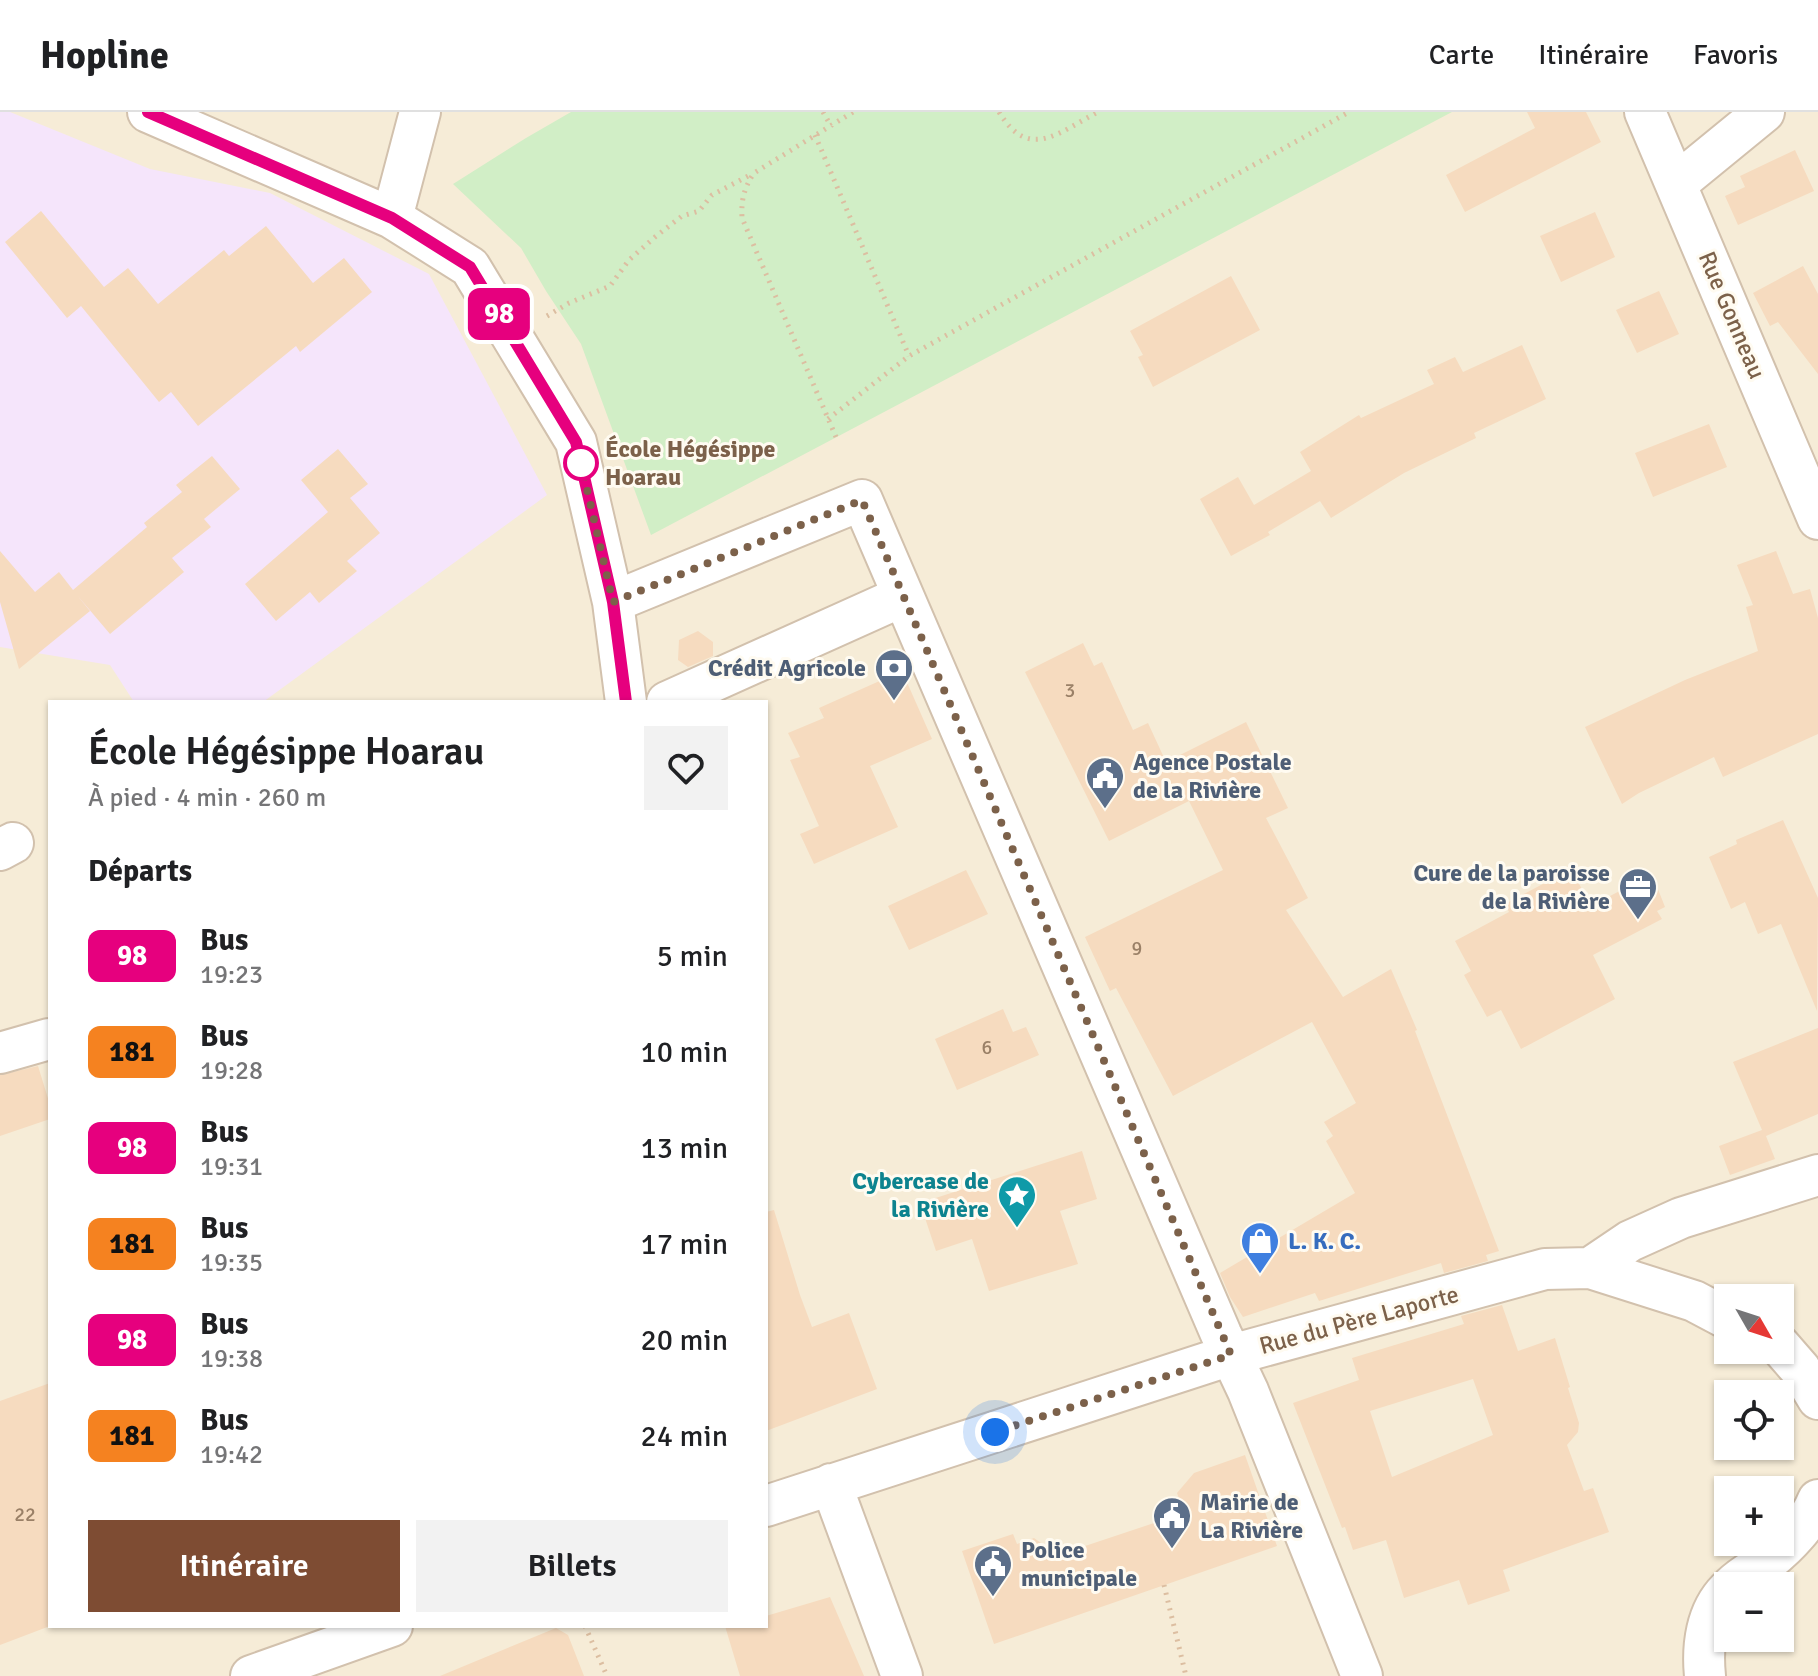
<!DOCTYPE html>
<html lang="fr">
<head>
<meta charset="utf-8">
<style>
	:root { --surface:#fff; --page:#f2f2f2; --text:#202124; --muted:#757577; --line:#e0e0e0; --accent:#7e4c33 }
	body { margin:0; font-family:Signika,sans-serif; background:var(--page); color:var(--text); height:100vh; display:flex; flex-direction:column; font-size:30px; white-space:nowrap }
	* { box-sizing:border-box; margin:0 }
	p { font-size:26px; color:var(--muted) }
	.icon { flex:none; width:44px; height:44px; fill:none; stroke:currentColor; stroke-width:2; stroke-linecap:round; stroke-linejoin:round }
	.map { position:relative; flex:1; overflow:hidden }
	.sheet { position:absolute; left:48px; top:588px; width:720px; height:928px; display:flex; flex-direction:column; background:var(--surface); border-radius:0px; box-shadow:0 2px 6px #0004 }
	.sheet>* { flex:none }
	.badge { padding:0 16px; border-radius:12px; font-size:28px; line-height:52px }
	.needle { width:52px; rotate:129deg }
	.buttons { position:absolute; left:1714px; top:1172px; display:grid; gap:16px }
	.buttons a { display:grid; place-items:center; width:80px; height:80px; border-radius:0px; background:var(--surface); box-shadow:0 2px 6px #0004; font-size:40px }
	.you { position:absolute; width:40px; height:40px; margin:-20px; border:6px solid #fff; border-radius:50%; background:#1a73e8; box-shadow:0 0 0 12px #1a73e833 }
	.map>.badge { position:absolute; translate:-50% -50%; box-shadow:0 0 0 4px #fff }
	h2 { padding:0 40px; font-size:30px; line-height:72px }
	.round { display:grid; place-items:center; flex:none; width:84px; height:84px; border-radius:0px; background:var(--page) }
	.summary { display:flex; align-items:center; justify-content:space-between; height:136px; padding:0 40px }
	h1 { font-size:38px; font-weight:600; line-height:60px }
	.cta { display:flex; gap:16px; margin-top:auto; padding:16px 40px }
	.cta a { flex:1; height:92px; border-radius:0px; background:var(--accent); color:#fff; font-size:32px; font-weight:600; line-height:92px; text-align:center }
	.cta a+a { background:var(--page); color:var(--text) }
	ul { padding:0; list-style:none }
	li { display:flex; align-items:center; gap:24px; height:96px; padding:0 40px }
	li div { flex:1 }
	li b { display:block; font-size:30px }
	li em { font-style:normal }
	li .badge { min-width:88px; font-weight:700; text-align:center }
	header { display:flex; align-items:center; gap:48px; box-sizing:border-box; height:112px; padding:0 40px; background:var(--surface); border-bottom:2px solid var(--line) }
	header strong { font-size:38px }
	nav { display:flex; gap:44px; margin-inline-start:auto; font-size:28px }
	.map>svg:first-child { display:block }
	.residential { fill:#f6ecd7; fill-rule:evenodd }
	.education { fill:#f5e5fb }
	.green { fill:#d1eec6 }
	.building { fill:#f6dbbf; fill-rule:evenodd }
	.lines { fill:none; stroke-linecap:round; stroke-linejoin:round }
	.street-casing { stroke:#d2c1ad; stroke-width:44 }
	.path { stroke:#dcbea1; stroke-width:5; stroke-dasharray:2 6; stroke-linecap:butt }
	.street { stroke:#fff; stroke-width:40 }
	.line-casing { stroke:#fff; stroke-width:18 }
	.line { stroke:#e6007e; stroke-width:12 }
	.walk { stroke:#7c614a; stroke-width:8; stroke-dasharray:0 14.4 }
	.stop-dot { fill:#fff; stroke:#e6007e; stroke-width:4 }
	.labels { text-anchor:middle; stroke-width:6; stroke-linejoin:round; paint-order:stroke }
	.number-label { font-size:20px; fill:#9a8067 }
	.street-label { font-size:24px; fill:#7c614a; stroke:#fffbf1 }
	.stop-label { font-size:24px; font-weight:bold; fill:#7c614a; stroke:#fffbf1; text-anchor:start }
	.service-label { font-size:24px; font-weight:bold; fill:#4e5e75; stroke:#fffbf1; text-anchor:start }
	.culture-label { font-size:24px; font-weight:bold; fill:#0d838f; stroke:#fffbf1; text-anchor:end }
	.shop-label { font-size:24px; font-weight:bold; fill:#366cbe; stroke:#fffbf1; text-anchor:start }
</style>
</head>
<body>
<header>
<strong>Hopline</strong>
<nav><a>Carte</a><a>Itinéraire</a><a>Favoris</a></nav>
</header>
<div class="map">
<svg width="1818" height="1564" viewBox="0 0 1818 1564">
	<rect width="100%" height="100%" fill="#fef8e9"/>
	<path class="residential" d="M0,0H1818V1564H0ZM50,590H766V1514H50ZM1728,1186H1780V1238H1728ZM1728,1282H1780V1334H1728ZM1728,1378H1780V1430H1728ZM1728,1474H1780V1526H1728Z"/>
	<path class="education" d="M0,0H10L150,57L270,81L429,162L547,383L263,590H134L110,553L0,535Z"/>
	<path class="green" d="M571,0H1452L651,423L581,232L546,179L521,136L453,72L526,26Z"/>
	<path class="building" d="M1527,0H1586L1601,30L1465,100L1446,63L1535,16Z
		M1795,38L1814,79L1738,113L1725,84L1745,75L1740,64Z
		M41,99L104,175L128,156L158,192L224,138L229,144L266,114L313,171L344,146L372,180L300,240L296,234L198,314L171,280L159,290L81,194L67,206L5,130Z
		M1595,100L1615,145L1561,170L1540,124Z
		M1803,154L1818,182V262L1778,210L1770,214L1753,181Z
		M1231,164L1260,218L1153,275L1138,245L1143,243L1130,219Z
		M1659,179L1679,222L1637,241L1616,198Z
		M1522,233L1546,287L1474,321L1476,326L1404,361L1331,406L1320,389L1268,420L1270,423L1231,444L1200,387L1238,365L1254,393L1311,359L1300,340L1359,303L1361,306L1434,272L1427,258L1455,245L1463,260Z
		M1709,312L1727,355L1653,385L1635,341Z
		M338,337L368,372L350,386L380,421L347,449L357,459L319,491L310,480L276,509L245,472L328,400L301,368Z
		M212,344L240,377L204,407L211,415L172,446L184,460L110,522L77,483L90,499L19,557L0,490V439L35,480L59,460L73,478L147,415L144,411L182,380L176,373Z
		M1776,439L1793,482L1810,477L1818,506V622L1723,665L1714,645L1639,681L1622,692L1585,615L1685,568L1758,539L1746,495L1753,493L1737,453Z
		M698,519L713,530V544L688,555L678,548L679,528Z
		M1083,531L1094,554L1102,550L1133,618L1148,611L1166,650L1246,610L1288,696L1266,706L1308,786L1286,798L1343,885L1391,857L1417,918L1415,919L1499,1139L1486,1143L1488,1149L1444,1161L1441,1151L1319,1189L1315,1181L1243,1205L1230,1185L1220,1161L1355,1081L1326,1029L1333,1024L1324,1010L1356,991L1312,910L1173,984L1116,876L1110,879L1085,825L1223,758L1189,689L1109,729L1025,560Z
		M902,559L932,627L870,654L898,715L814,752L800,722L819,714L790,648L800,645L788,621L824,606L819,596Z
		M1783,708L1818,786L1817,899L1781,812L1758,822L1745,790L1731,797L1709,745L1737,732L1736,728Z
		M1571,757L1591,794L1652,762L1665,795L1657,799L1662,807L1593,843L1615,887L1521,937L1501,898L1487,905L1464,863L1471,859L1455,829L1509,800L1505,792Z
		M966,758L988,802L909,838L888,794Z
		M1003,897L1013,920L1026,915L1039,943L957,978L935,927Z
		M1818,916V1002L1766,1024L1775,1047L1730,1063L1719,1034L1762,1018L1733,950Z
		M38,954L50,993V1007L0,1024V963Z
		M1082,1039L1097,1087L1060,1099L1078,1152L989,1179L972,1127L936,1139L920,1091Z
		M774,1098L800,1183L812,1215L849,1201L877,1277L766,1319V1100Z
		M1502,1193L1518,1239L1555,1226L1570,1275L1568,1276L1579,1311L1578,1320L1567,1333L1584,1379L1593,1376L1609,1420L1503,1458L1510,1479L1468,1493L1459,1468L1404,1486L1386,1428L1353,1438L1345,1415L1342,1416L1293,1291L1359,1268L1352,1246L1464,1212L1461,1204ZM1473,1267L1493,1323L1392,1365L1370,1299Z
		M50,1271V1514L0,1533V1289Z
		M1245,1343L1277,1434L994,1532L962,1439L1013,1422L1017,1432L1034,1426L1058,1443L1184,1401L1177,1381L1194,1361Z
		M830,1485L864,1564H740L725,1514H766V1504Z
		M556,1516L568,1523L584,1564H440Z"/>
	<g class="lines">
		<defs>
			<path id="street" d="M148,0L392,106L470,155L576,330L613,490L626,590
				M1645,0L1818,407
				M1676,72L1764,0
				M392,106L420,0
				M613,490L862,388L1221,1222L1248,1279L1362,1564
				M667,590L903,484
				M0,738L13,731
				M0,941L49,927
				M1590,1156L1630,1129L1681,1106L1818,1063
				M1780,1234L1800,1257L1818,1287
				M831,1372L902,1564
				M766,1394L1231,1243L1545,1157L1590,1156L1694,1189L1728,1207
				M1732,1474C1743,1463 1756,1457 1769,1448C1788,1433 1809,1411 1818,1388
				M251,1564L392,1514
				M1705,1564C1702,1534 1706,1500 1728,1478"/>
		</defs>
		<use href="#street" class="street-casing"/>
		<path class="path" d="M823,0L831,14
			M999,0C1029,50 1059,20 1098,0
			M815,23L909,244
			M547,204L569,191L610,174L629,148L655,125L682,104L699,99L712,83L752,62
			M828,307L909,244L1349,0
			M836,325L742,106C741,88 744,76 754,61L853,0
			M1164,1473L1186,1564
			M585,1514L607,1564"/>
		<use href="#street" class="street"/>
	</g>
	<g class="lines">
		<defs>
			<path id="line" d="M148,0L392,106L470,155L576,330L613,490L626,590"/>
		</defs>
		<use href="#line" class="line-casing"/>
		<use href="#line" class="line"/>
		<path class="walk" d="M581,351L613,490L862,388L1231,1243L995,1320"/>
	</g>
	<defs>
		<symbol id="bank-pin" viewBox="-11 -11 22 30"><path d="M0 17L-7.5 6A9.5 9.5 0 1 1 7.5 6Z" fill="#5c6f8a" stroke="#fffbf1"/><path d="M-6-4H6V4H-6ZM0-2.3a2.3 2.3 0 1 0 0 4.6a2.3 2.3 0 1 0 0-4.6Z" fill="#fff"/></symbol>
		<symbol id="civic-pin" viewBox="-11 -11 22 30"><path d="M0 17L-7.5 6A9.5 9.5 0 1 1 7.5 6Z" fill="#5c6f8a" stroke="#fffbf1"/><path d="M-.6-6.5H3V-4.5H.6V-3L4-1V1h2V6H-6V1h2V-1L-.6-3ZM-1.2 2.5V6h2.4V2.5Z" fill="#fff"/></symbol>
		<symbol id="office-pin" viewBox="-11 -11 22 30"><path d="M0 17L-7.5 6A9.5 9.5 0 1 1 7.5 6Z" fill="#5c6f8a" stroke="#fffbf1"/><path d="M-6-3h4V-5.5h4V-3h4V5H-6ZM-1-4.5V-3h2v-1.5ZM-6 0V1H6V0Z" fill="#fff"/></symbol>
		<symbol id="sight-pin" viewBox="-11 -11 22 30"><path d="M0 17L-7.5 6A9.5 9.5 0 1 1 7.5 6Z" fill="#0f9aa8" stroke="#fffbf1"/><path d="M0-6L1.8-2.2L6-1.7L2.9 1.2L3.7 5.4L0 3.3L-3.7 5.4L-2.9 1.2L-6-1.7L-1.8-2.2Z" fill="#fff"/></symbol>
		<symbol id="shop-pin" viewBox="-11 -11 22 30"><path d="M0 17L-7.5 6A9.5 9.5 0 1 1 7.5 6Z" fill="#3f7fe0" stroke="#fffbf1"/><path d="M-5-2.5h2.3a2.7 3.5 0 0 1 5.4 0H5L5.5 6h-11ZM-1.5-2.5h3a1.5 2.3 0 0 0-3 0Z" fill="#fff"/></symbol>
	</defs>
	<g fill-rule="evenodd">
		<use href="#bank-pin" x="872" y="534" width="44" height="60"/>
		<use href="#civic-pin" x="1083" y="642" width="44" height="60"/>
		<use href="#office-pin" x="1616" y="753" width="44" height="60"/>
		<use href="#sight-pin" x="995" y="1061" width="44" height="60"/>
		<use href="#shop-pin" x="1238" y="1107" width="44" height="60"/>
		<use href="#civic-pin" x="1150" y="1382" width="44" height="60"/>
		<use href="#civic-pin" x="971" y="1430" width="44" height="60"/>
	</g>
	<circle class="stop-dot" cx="581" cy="351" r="16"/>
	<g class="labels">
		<g class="number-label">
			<text x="1070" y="585">3</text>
			<text x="1137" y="843">9</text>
			<text x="987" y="942">6</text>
			<text x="25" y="1409">22</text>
		</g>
		<g class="street-label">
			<text transform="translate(1732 203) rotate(67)" y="8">Rue Gonneau</text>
			<text transform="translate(1359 1208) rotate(-15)" y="8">Rue du Père Laporte</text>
		</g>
		<g class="stop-label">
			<text x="605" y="345">École Hégésippe<tspan x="605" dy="28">Hoarau</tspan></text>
		</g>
		<g class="service-label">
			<text x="866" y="564" text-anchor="end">Crédit Agricole</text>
			<text x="1133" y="658">Agence Postale<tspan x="1133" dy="28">de la Rivière</tspan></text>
			<text x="1610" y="769" text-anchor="end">Cure de la paroisse<tspan x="1610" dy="28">de la Rivière</tspan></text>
			<text x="1200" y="1398">Mairie de<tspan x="1200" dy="28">La Rivière</tspan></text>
			<text x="1021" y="1446">Police<tspan x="1021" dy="28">municipale</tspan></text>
		</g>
		<g class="culture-label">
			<text x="989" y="1077">Cybercase de<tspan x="989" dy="28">la Rivière</tspan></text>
		</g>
		<g class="shop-label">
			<text x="1288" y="1137">L. K. C.</text>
		</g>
	</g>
</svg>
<div class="buttons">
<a><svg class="needle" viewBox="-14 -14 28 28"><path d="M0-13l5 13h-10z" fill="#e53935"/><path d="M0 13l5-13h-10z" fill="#757577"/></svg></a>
<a><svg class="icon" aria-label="locate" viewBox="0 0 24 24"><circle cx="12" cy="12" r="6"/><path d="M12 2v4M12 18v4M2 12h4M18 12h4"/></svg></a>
<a>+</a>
<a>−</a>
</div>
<div class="you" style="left:995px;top:1320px"></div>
<b class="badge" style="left:499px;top:202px;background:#e6007e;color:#fff">98</b>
<section class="sheet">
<div class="summary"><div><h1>École Hégésippe Hoarau</h1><p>À pied · 4 min · 260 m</p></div><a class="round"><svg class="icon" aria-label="heart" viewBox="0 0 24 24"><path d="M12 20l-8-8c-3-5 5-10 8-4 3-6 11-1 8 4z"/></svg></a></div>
<h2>Départs</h2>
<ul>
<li><span class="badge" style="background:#e6007e;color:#fff">98</span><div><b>Bus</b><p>19:23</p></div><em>5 min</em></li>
<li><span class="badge" style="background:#f58220;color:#111">181</span><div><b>Bus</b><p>19:28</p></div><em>10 min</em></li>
<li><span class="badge" style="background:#e6007e;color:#fff">98</span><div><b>Bus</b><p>19:31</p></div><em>13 min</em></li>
<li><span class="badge" style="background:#f58220;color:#111">181</span><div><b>Bus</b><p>19:35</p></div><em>17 min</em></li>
<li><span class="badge" style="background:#e6007e;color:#fff">98</span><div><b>Bus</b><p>19:38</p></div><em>20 min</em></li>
<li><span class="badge" style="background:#f58220;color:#111">181</span><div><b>Bus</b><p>19:42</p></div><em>24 min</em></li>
</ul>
<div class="cta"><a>Itinéraire</a><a>Billets</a></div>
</section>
</div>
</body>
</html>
